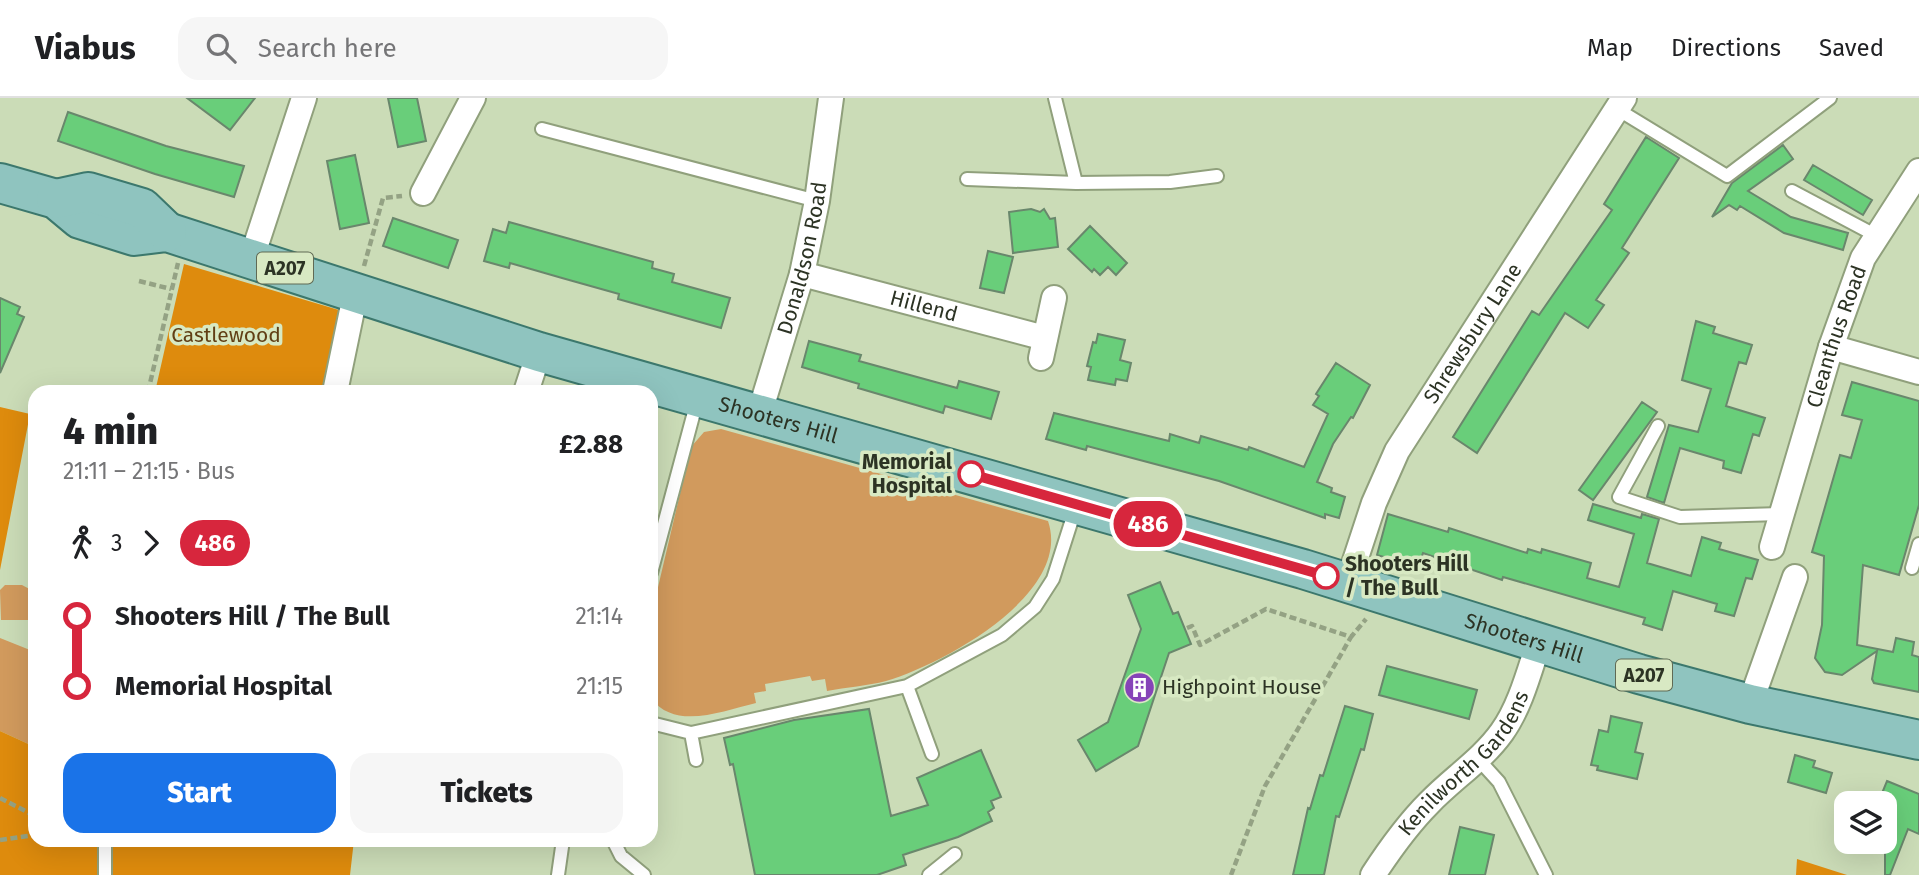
<!DOCTYPE html>
<html lang="en">
<head>
<meta charset="utf-8">
<style>
	:root { --surface:#fff; --page:#f6f6f6; --text:#202124; --muted:#757577; --line:#e0e0e0; --accent:#1a73e8 }
	body { margin:0; font-family:"Fira Sans",sans-serif; background:var(--page); color:var(--text); height:100vh; display:flex; flex-direction:column; font-size:26px; white-space:nowrap }
	* { box-sizing:border-box; margin:0 }
	p { font-size:23px; color:var(--muted) }
	.icon { flex:none; width:38px; height:38px; fill:none; stroke:currentColor; stroke-width:2; stroke-linecap:round; stroke-linejoin:round }
	.map { position:relative; flex:1; overflow:hidden }
	.drawer { position:absolute; left:28px; top:287px; width:630px; height:462px; display:flex; flex-direction:column; background:var(--surface); border-radius:21px; box-shadow:0 7px 28px #0002 }
	.drawer>* { flex:none }
	.badge { padding:0 14px; border-radius:23px; font-size:24px; line-height:46px }
	.buttons { position:absolute; left:1834px; top:693px; display:grid; gap:14px }
	.buttons a { display:grid; place-items:center; width:63px; height:63px; border-radius:14px; background:var(--surface); box-shadow:0 7px 28px #0002; font-size:35px }
	.map>.badge { position:absolute; translate:-50% -50%; box-shadow:0 0 0 4px #fff }
	.legs { display:flex; align-items:center; gap:10px; height:77px; padding:0 35px; font-size:23px }
	.legs p { margin-inline-start:auto }
	.overview { display:flex; align-items:center; justify-content:space-between; height:119px; padding:0 35px }
	h1 { font-size:38px; font-weight:800; line-height:52px }
	.cta { display:flex; gap:14px; margin-top:auto; padding:14px 35px }
	.cta a { flex:1; height:80px; border-radius:21px; background:var(--accent); color:#fff; font-size:28px; font-weight:800; line-height:80px; text-align:center }
	.cta a+a { background:var(--page); color:var(--text) }
	ul { padding:0 35px; list-style:none }
	li { display:flex; align-items:center; gap:24px; height:70px; font-size:26px }
	li i { display:grid; place-items:center; width:10px; height:100%; margin:0 9px; background:currentColor }
	li i::after { content:''; width:18px; height:18px; margin:-9px; border:5px solid; border-radius:50%; background:var(--surface) }
	li p { margin-inline-start:auto }
	li:first-child i { background:linear-gradient(#0000 50%,currentColor 0) }
	li:last-child i { background:linear-gradient(currentColor 50%,#0000 0) }
	header { display:flex; align-items:center; gap:42px; box-sizing:border-box; height:98px; padding:0 35px; background:var(--surface); border-bottom:2px solid var(--line) }
	header strong { font-size:33px }
	nav { display:flex; gap:38px; margin-inline-start:auto; font-size:24px }
	.search { width:490px; height:63px; background:var(--page); display:flex; align-items:center; gap:18px; box-sizing:border-box; padding:0 24px; border-radius:21px; color:var(--muted); font-size:26px }
	.map>svg:first-child { display:block }
	.green { fill:#d19a5d }
	.forest { fill:#de8b0d }
	.building { fill:#69ce7a; stroke:#69876c; stroke-width:2 }
	.lines { fill:none; stroke-linecap:round; stroke-linejoin:round }
	.lane-casing { stroke:#90a07c; stroke-width:16 }
	.street-casing { stroke:#90a07c; stroke-width:28 }
	.primary-casing { stroke:#3c786d; stroke-width:42 }
	.path { stroke:#94a284; stroke-width:4.5; stroke-dasharray:7 3.5; stroke-linecap:butt }
	.lane { stroke:#fff; stroke-width:12 }
	.street { stroke:#fff; stroke-width:24 }
	.primary { stroke:#8fc4bf; stroke-width:38 }
	.line-1-casing { stroke:#fff; stroke-width:16 }
	.line-1 { stroke:#d7263d; stroke-width:10 }
	.stop-1-dot { fill:#fff; stroke:#d7263d; stroke-width:3.5 }
	.labels { text-anchor:middle; stroke-width:7; stroke-linejoin:round; paint-order:stroke }
	.shield { fill:#d8e9c3; stroke:#606a54; stroke-width:2 }
	.shield-label { font-size:19px; font-weight:bold; fill:#2c3324 }
	.street-label { font-size:21px; fill:#2c3324; stroke:#d8e9c3 }
	.park-label { font-size:21px; fill:#613f15; stroke:#d8e9c3 }
	.stop-label { font-size:21px; font-weight:bold; fill:#2c3324; stroke:#d8e9c3; text-anchor:end }
	.poi-label { font-size:21px; fill:#2c3324; stroke:#d8e9c3; text-anchor:start }
</style>
</head>
<body>
<header>
<strong>Viabus</strong>
<div class="search"><svg class="icon" aria-label="search" viewBox="0 0 24 24"><circle cx="10" cy="10" r="6"/><path d="M15 15l6 6"/></svg>Search here</div>
<nav><a>Map</a><a>Directions</a><a>Saved</a></nav>
</header>
<div class="map">
<svg width="1919" height="777" viewBox="0 0 1919 777">
	<rect width="100%" height="100%" fill="#cbdcb7"/>
	<path class="green" d="M721,331L1048,423C1073,496 943,566 886,583C868,588 846,589 827,593L825,581L812,583L810,578L765,586L766,593L754,595L756,605C722,613 675,633 651,600V519L691,349L704,334Z
		M5,487H22L35,494V522H1L0,492Z
		M0,540L35,554V649L0,633Z"/>
	<path class="forest" d="M184,166L359,218L342,294H155Z
		M0,309L30,316L0,472Z
		M0,633L35,649V742H354L350,777H0Z
		M1797,761L1847,777H1796Z"/>
	<path class="building" d="M187,0H255L230,32Z
		M388,0H417L426,43L398,49Z
		M68,14L166,48L244,68L234,99L155,76L58,43Z
		M1646,39L1679,60L1622,150L1629,155L1596,202L1604,207L1588,230L1565,215L1477,355L1453,339L1532,213L1539,217L1612,112L1604,106Z
		M1783,47L1793,61L1748,93L1791,119L1848,135L1843,152L1784,135L1740,108L1737,112L1729,107L1712,119L1732,85Z
		M355,57L369,125L340,131L327,63Z
		M1813,67L1872,102L1863,117L1804,82Z
		M1031,111L1040,114L1044,111L1050,121L1055,120L1058,149L1013,155L1009,114Z
		M393,120L458,142L448,170L383,148Z
		M509,124L653,164L652,170L674,176L672,184L730,200L721,230L618,201L619,196L562,180L510,165L509,170L484,163L493,131L506,135Z
		M1090,128L1127,165L1116,177L1108,169L1100,177L1094,171L1092,174L1068,151Z
		M988,153L1013,159L1004,195L980,190Z
		M0,200L20,209L17,216L24,219L0,275Z
		M1696,223L1715,229L1713,235L1752,247L1746,266L1739,264L1726,308L1765,320L1759,338L1753,336L1741,375L1723,370L1724,363L1680,350L1664,405L1647,399L1669,327L1698,334L1711,291L1682,282Z
		M1098,236L1125,242L1120,262L1131,265L1127,283L1116,281L1115,287L1088,282L1091,269L1087,268L1093,244L1096,245Z
		M809,243L861,257L859,263L957,290L959,283L999,294L991,321L945,308L943,315L858,290L859,286L802,269Z
		M1336,265L1370,287L1353,320L1351,319L1333,346L1317,384L1332,390L1331,394L1345,399L1339,420L1325,416V420L1219,383L1087,348L1086,352L1046,341L1054,315L1169,343L1170,336L1199,345L1201,338L1248,352L1249,349L1304,369L1328,316L1313,307L1319,298L1316,296Z
		M1852,284L1919,303V407L1899,477L1863,467L1857,547L1893,554L1896,540L1914,544L1912,557L1919,559V594L1874,585L1872,581L1877,553L1842,577L1825,574L1815,560L1822,527L1824,458L1812,454L1840,357L1851,360L1862,322L1842,317Z
		M1642,304L1657,314L1593,402L1579,392Z
		M1593,406L1641,420L1642,416L1659,421L1647,465L1691,478L1702,439L1721,445L1719,451L1758,462L1752,481L1746,480L1734,518L1715,513L1717,506L1673,493L1662,532L1643,526L1645,520L1503,479L1502,482L1423,455L1418,469L1377,457L1388,416L1448,434L1449,430L1527,455L1528,451L1541,455L1542,451L1591,465L1587,480L1619,489L1634,436L1588,422Z
		M1160,484L1173,516L1178,514L1191,546L1169,555L1138,648L1096,673L1078,642L1108,624L1141,531L1128,497Z
		M1387,568L1477,592L1469,621L1379,597Z
		M1345,608L1373,616L1364,652L1361,651L1339,719L1336,718L1324,777H1293L1308,710L1310,711L1320,677L1323,678Z
		M869,611L891,718L928,707L917,680L981,652L1001,699L991,703L994,710L988,714L992,723L958,739L903,757L906,767L877,777H755L733,666L730,667L724,640L794,622Z
		M1611,618L1642,625L1635,654L1643,656L1637,681L1597,672L1598,668L1591,667L1599,632L1608,634Z
		M1795,657L1815,663L1813,669L1832,675L1826,695L1788,684Z
		M1887,683L1919,696V736L1908,731L1890,777H1885V705H1878Z
		M1460,729L1494,737L1485,777H1449Z"/>
	<g class="lines">
		<defs>
			<path id="lane" d="M1055,0L1076,85L1170,84L1217,78
				M1617,11L1727,78L1830,0
				M542,31L817,103
				M967,81L1076,85
				M1792,93L1875,137
				M1658,328L1619,399L1680,419L1782,416
				M1912,470L1919,446
				M651,475L697,303
				M907,588L932,656
				M651,625L691,635L907,588L1002,537L1035,509L1053,481L1076,409
				M691,635L696,662
				M1479,662L1499,684L1546,777
				M613,742L621,758L644,777
				M105,777V742
				M558,777L563,742
				M929,777L955,756"/>
			<g id="street">
				<path d="M423,95L473,0"/>
				<path d="M252,159L304,0"/>
				<path id="s1" d="M802,176L1045,240"/>
				<path d="M1831,249L1919,274"/>
				<path d="M1041,260L1054,200"/>
				<path d="M335,294L356,193"/>
				<path d="M526,294L539,254"/>
				<path id="s2" d="M759,317L802,176L817,103L831,0"/>
				<path id="s3" d="M1772,449L1831,249L1863,160L1919,73"/>
				<path id="s4" d="M1348,484L1374,405L1397,353L1624,0"/>
				<path d="M1750,606L1795,479"/>
				<path id="s5" d="M1373,777C1390,751 1407,727 1429,705C1453,680 1482,662 1502,634C1520,609 1529,574 1539,544"/>
			</g>
			<g id="primary">
				<path id="s6" d="M0,85L56,101L80,121L134,138L167,134L539,254L1303,471L1639,576L1750,606L1919,642"/>
				<path d="M56,101L88,94L142,110L167,134"/>
			</g>
		</defs>
		<use href="#lane" class="lane-casing"/>
		<use href="#street" class="street-casing"/>
		<use href="#primary" class="primary-casing"/>
		<path class="path" d="M364,168L383,100L402,98
			M139,183L171,191
			M148,294L178,165
			M1187,530L1192,528L1200,547L1266,511L1351,539L1366,521
			M0,700L35,718
			M0,742L35,737
			M1231,777L1265,688L1351,539"/>
		<use href="#lane" class="lane"/>
		<use href="#street" class="street"/>
		<use href="#primary" class="primary"/>
	</g>
	<g class="lines">
		<defs>
			<path id="line-1" d="M971,376L1326,478"/>
		</defs>
		<use href="#line-1" class="line-1-casing"/>
		<use href="#line-1" class="line-1"/>
	</g>
	<defs>
		<symbol id="building-disc" viewBox="-11 -11 22 22"><circle r="9.5" fill="#8644b8" stroke="#d8e9c3"/><path d="M-4-6H4V6H1V3H-1V6H-4ZM-2.5-4.3h1.7v1.8h-1.7ZM.8-4.3h1.7v1.8H.8ZM-2.5-1h1.7V.8h-1.7ZM.8-1h1.7V.8H.8Z" fill="#fff"/></symbol>
	</defs>
	<g fill-rule="evenodd">
		<use href="#building-disc" x="1122" y="572" width="35" height="35"/>
	</g>
	<g class="stop-1-dot">
		<circle cx="971" cy="376" r="12"/>
		<circle cx="1326" cy="478" r="12"/>
	</g>
	<g class="labels">
		<g class="shield">
			<rect x="257" y="154.5" width="56" height="31" rx="5"/>
			<rect x="1616" y="561.5" width="56" height="31" rx="5"/>
		</g>
		<g class="shield-label">
			<text x="285" y="177">A207</text>
			<text x="1644" y="584">A207</text>
		</g>
		<g class="street-label">
			<text dy="7" stroke="none"><textPath href="#s2" startOffset="163">Donaldson Road</textPath></text>
			<text dy="7" stroke="none"><textPath href="#s1" startOffset="126">Hillend</textPath></text>
			<text dy="7" stroke="none"><textPath href="#s4" startOffset="280">Shrewsbury Lane</textPath></text>
			<text dy="7" stroke="none"><textPath href="#s3" startOffset="220">Cleanthus Road</textPath></text>
			<text dy="7" stroke="none"><textPath href="#s6" startOffset="819">Shooters Hill</textPath></text>
			<text dy="7" stroke="none"><textPath href="#s6" startOffset="1596">Shooters Hill</textPath></text>
			<text dy="7" stroke="none"><textPath href="#s5" startOffset="145">Kenilworth Gardens</textPath></text>
		</g>
		<g class="park-label">
			<text x="226" y="244">Castlewood</text>
		</g>
		<g class="stop-label">
			<text x="952" y="371">Memorial<tspan x="952" dy="24">Hospital</tspan></text>
			<text x="1345" y="473" text-anchor="start">Shooters Hill<tspan x="1345" dy="24">/ The Bull</tspan></text>
		</g>
		<g class="poi-label">
			<text x="1162" y="596">Highpoint House</text>
		</g>
	</g>
</svg>
<div class="buttons">
<a><svg class="icon" aria-label="layers" viewBox="0 0 24 24"><path d="M12 4l9 5-9 5-9-5zM3 14l9 5 9-5"/></svg></a>
</div>
<b class="badge" style="left:1148px;top:426px;background:#d7263d;color:#fff">486</b>
<section class="drawer">
<div class="overview"><div><h1>4 min</h1><p>21:11 – 21:15 · Bus</p></div><b>£2.88</b></div>
<div class="legs"><svg class="icon" aria-label="walk" viewBox="0 0 24 24"><circle cx="13" cy="4" r="2"/><path d="M13 8l-2 6 4 7M11 14l-3 7M7 12l3-4h3l4 4"/></svg>3<svg class="icon" aria-label="forward" viewBox="0 0 24 24"><path d="M9 5l7 7-7 7"/></svg><b class="badge" style="background:#d7263d;color:#fff">486</b></div>
<ul>
<li><i style="color:#d7263d"></i><b>Shooters Hill / The Bull</b><p>21:14</p></li>
<li><i style="color:#d7263d"></i><b>Memorial Hospital</b><p>21:15</p></li>
</ul>
<div class="cta"><a>Start</a><a>Tickets</a></div>
</section>
</div>
</body>
</html>
